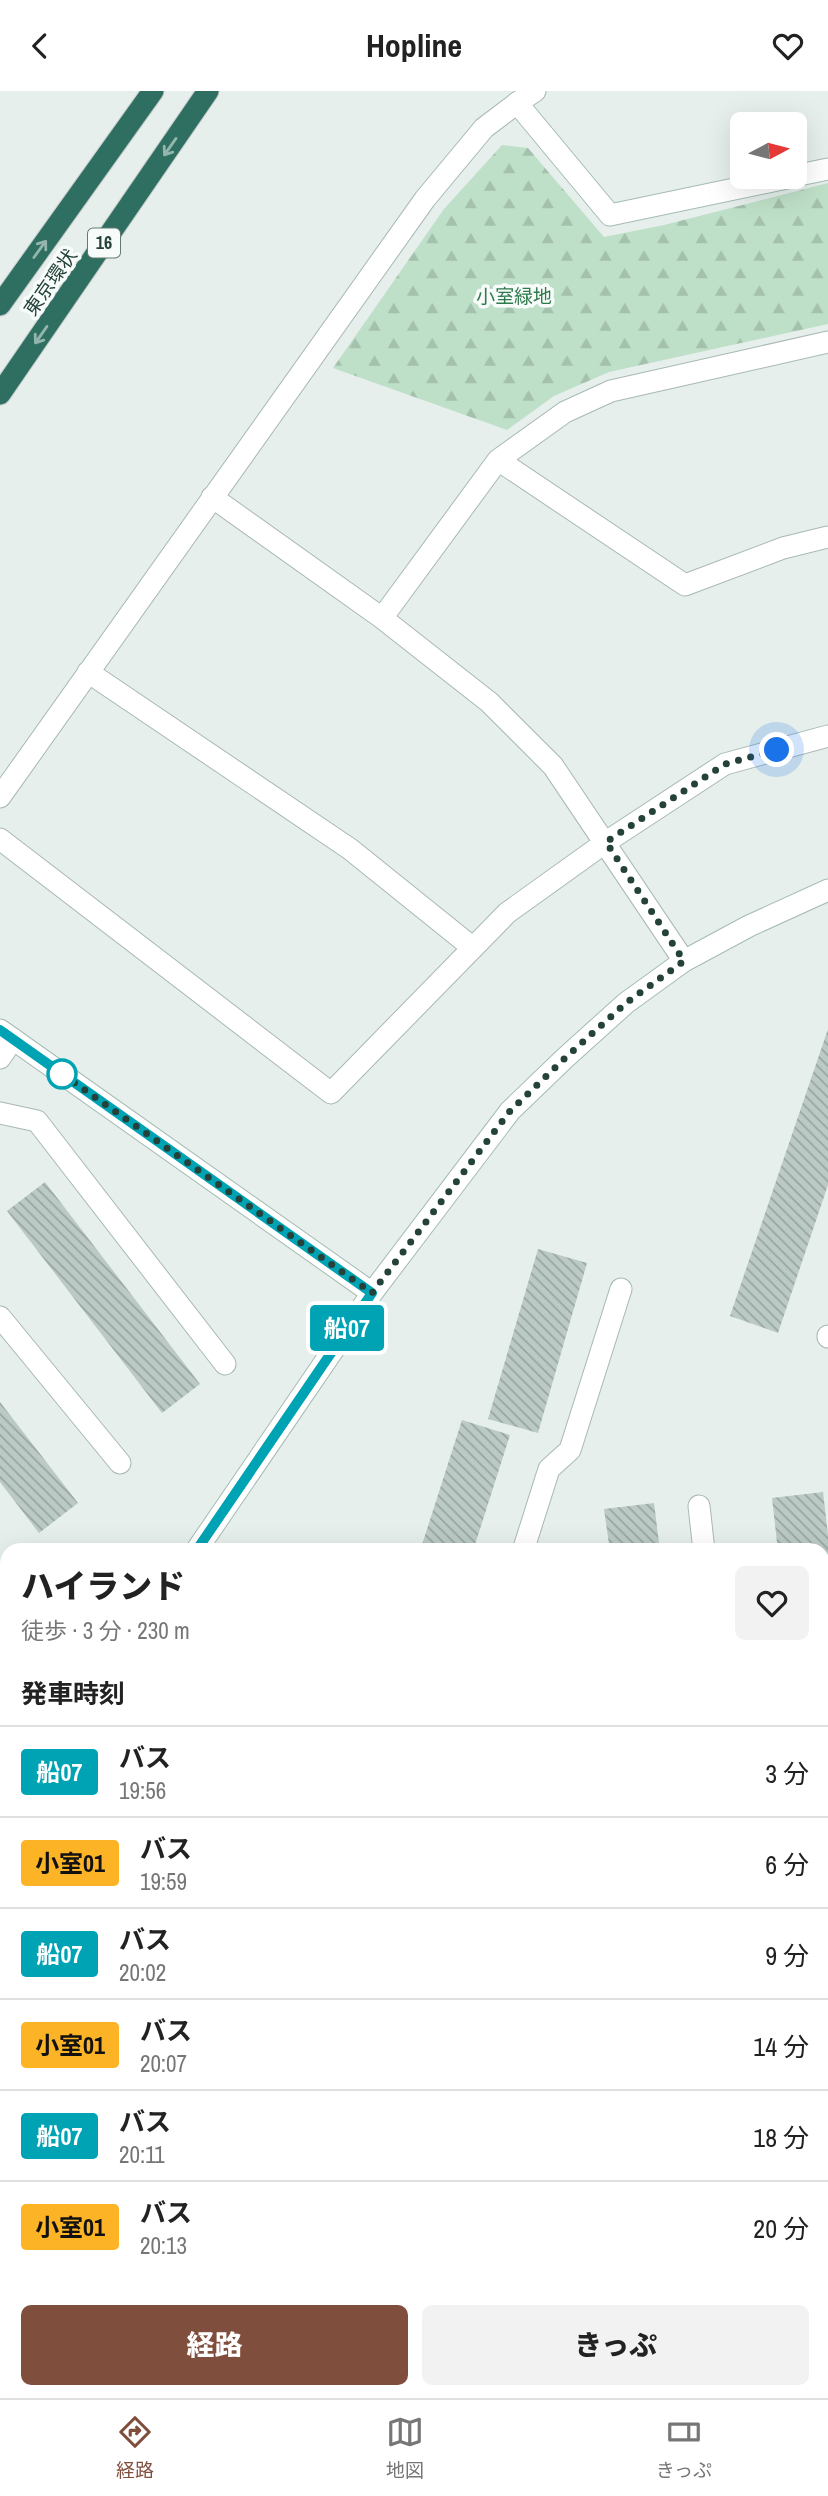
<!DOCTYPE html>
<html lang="ja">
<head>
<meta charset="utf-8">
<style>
	:root { --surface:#fff; --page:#f2f2f2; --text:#222; --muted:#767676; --line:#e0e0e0; --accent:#804e3d }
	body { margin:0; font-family:"Archivo Narrow","Noto Sans JP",sans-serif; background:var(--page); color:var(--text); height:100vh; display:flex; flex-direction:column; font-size:26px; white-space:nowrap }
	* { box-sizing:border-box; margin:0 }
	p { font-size:23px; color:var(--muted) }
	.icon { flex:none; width:38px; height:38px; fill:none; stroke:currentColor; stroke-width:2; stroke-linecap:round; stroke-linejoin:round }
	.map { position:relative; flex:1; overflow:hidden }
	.side { position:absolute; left:0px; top:1452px; width:830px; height:856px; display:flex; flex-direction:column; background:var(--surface); border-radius:21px 21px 0 0; box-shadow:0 7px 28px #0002 }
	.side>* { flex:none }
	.badge { padding:0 14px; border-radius:5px; font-size:24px; line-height:46px }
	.needle { width:46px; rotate:83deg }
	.controls { position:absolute; left:730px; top:21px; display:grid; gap:14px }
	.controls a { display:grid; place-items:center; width:77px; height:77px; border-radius:10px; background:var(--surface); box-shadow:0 7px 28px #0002; font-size:35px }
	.you { position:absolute; width:35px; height:35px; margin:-18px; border:5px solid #fff; border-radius:50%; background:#1a73e8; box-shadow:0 0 0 10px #1a73e833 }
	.map>.badge { position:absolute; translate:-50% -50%; box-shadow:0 0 0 4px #fff }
	h2 { padding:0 21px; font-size:26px; line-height:63px }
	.round { display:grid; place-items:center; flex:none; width:74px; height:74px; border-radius:10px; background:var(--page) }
	.head { display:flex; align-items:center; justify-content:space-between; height:119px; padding:0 21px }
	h1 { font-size:33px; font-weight:800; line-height:52px }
	.primary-button { display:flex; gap:14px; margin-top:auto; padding:14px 21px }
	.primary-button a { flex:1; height:80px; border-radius:10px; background:var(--accent); color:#fff; font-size:28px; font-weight:800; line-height:80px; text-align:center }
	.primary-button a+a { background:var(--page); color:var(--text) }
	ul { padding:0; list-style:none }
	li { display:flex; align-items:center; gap:21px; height:91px; padding:0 21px; border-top:2px solid var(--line) }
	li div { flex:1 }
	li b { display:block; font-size:26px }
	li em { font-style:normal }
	li .badge { min-width:77px; font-weight:700; text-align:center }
	header { display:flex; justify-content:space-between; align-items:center; height:91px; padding:0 21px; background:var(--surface); font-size:32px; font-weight:800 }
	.tab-bar { display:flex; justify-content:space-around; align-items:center; height:98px; border-top:2px solid var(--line); background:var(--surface); font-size:19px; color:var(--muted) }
	.tab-bar a { display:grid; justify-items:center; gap:4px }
	.tab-bar .active { color:var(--accent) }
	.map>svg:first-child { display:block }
	.grass { fill:url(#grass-tufts) }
	.forest { fill:url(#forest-firs) }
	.building { fill:url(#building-back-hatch) }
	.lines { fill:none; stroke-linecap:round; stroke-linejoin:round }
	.lane-casing { stroke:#a8b8b2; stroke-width:23 }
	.street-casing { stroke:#a8b8b2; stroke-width:23 }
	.secondary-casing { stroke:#a4bbb3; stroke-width:23 }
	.highway-casing { stroke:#c2cac8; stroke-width:23 }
	.lane { stroke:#fff; stroke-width:21 }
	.street { stroke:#fff; stroke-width:21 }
	.secondary { stroke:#fff; stroke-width:21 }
	.highway { stroke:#2f6f62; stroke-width:21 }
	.oneway { stroke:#93b5ae }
	.line-casing { stroke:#fff; stroke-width:16 }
	.line { stroke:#00a3b4; stroke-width:10 }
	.walk { stroke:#24423a; stroke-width:7; stroke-dasharray:0 12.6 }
	.stop-dot { fill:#fff; stroke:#00a3b4; stroke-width:3.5 }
	.labels { text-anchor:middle; stroke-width:7; stroke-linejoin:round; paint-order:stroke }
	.shield { fill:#f7fbf9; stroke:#637a73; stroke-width:2 }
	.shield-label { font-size:18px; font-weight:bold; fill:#24423a }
	.street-label { font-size:19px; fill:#24423a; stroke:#f7fbf9 }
	.park-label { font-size:19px; fill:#2d7a4b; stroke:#f7fbf9 }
</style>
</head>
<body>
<header><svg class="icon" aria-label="back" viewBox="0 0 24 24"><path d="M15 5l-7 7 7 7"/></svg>Hopline<svg class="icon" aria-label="heart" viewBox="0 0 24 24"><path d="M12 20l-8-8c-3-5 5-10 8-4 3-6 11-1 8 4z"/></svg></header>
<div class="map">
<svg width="828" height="2307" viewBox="0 0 828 2307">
	<defs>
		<pattern id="grass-tufts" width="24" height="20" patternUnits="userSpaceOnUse" patternTransform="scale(1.75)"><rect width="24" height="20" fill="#bfe0c8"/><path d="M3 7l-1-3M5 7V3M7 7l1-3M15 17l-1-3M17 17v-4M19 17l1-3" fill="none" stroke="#a4c1ad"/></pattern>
		<pattern id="forest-firs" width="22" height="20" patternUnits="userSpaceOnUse" patternTransform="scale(1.75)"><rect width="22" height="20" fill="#bfe0c8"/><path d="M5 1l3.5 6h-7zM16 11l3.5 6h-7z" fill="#a4c1ad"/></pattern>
		<pattern id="building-back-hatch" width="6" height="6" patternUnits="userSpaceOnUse" patternTransform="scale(1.75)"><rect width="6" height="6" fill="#bbcac4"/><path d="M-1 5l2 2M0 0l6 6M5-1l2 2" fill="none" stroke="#98a6a0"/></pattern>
	</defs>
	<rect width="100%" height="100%" fill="#e6efeb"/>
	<path class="grass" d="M828,2222V2307H310L367,2301H822L823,2223Z
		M0,2252L7,2256V2301H102L117,2307H0Z"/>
	<path class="forest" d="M502,54L528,57L604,146L664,134L828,92V233L609,281L554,305L507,339L333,277L444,118Z"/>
	<path class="building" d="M828,938V1094L778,1242L730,1225Z
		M45,1091L200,1293L162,1322L7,1120Z
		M538,1158L587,1172L538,1342L488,1328Z
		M0,1311L78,1412L39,1442L0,1391Z
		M462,1329L510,1344L473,1460H420Z
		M823,1401L828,1444V1662H822V1460H778L772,1407Z
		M654,1412L660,1460H610L604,1418Z
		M822,1934L828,1940V2027L822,2020Z"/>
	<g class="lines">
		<defs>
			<path id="lane" d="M0,967L13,948
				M0,1022L37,1030L225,1273
				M0,1226L120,1372
				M828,1246V1245
				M699,1415L704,1460
				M523,1460L549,1378L570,1359L621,1198
				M822,1707L828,1706
				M822,1862L828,1870"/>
			<path id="street" d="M498,369L685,494L783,457L828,446
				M212,406L382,527L489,611L553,675L684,870
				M382,527L498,369L565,321L611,300L828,251
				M88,581L350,758L473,857
				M0,706L425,108L484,37L517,12
				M0,748L331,1002L507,822L606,751L725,673L828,645"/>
			<path id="secondary" d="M535,0L517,12L610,124L792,86
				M794,85L828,78
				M0,939L372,1202
				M196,1460L372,1202L510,1020L565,967L626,912L684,870L749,835L828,799
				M0,1743L7,1733"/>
			<path id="highway" d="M0,214L153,0
				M0,303L208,0"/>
		</defs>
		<use href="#lane" class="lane-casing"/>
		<use href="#street" class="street-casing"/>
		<use href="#secondary" class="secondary-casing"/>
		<use href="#highway" class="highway-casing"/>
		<use href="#lane" class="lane"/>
		<use href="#street" class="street"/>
		<use href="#secondary" class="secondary"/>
		<use href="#highway" class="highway"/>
	</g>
	<defs><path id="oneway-shaft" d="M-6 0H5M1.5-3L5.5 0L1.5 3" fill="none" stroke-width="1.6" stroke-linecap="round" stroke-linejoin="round" transform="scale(1.75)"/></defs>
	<g class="oneway">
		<use href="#oneway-shaft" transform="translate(170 56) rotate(125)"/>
		<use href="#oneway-shaft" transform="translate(40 158) rotate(-54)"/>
		<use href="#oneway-shaft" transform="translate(41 244) rotate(125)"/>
	</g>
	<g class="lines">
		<defs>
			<path id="line" d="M0,939L372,1202L196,1460"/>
		</defs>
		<use href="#line" class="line-casing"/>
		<use href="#line" class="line"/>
		<path class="walk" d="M62,983L58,980L372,1202L510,1020L565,967L626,912L684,870L606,751L725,673L777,659"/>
	</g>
	<circle class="stop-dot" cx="62" cy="983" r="14"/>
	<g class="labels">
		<rect class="shield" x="88" y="137.5" width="32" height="29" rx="5"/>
		<g class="shield-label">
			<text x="104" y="158">16</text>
		</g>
		<g class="street-label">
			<text transform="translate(50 191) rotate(-55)" y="7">東京環状</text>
		</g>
		<g class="park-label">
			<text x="514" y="212">小室緑地</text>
		</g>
	</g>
</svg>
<div class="controls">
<a><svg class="needle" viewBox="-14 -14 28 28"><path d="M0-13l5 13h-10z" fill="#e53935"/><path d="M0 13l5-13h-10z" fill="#767676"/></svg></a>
</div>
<div class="you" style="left:777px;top:659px"></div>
<b class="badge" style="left:347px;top:1237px;background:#00a3b4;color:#fff">船07</b>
<section class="side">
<div class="head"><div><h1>ハイランド</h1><p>徒歩 · 3 分 · 230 m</p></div><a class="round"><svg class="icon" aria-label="heart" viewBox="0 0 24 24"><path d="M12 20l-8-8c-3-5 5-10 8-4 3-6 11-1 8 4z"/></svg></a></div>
<h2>発車時刻</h2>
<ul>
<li><span class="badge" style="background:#00a3b4;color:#fff">船07</span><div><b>バス</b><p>19:56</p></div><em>3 分</em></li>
<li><span class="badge" style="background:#fcb426;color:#111">小室01</span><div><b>バス</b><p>19:59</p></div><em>6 分</em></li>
<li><span class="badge" style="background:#00a3b4;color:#fff">船07</span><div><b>バス</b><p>20:02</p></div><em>9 分</em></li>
<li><span class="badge" style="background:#fcb426;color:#111">小室01</span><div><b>バス</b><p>20:07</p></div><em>14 分</em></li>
<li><span class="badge" style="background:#00a3b4;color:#fff">船07</span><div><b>バス</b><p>20:11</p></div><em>18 分</em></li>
<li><span class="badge" style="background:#fcb426;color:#111">小室01</span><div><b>バス</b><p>20:13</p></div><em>20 分</em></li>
</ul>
<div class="primary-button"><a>経路</a><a>きっぷ</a></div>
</section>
</div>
<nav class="tab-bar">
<a class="active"><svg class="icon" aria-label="directions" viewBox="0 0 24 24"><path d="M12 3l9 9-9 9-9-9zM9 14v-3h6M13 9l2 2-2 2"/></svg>経路</a>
<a><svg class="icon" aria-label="map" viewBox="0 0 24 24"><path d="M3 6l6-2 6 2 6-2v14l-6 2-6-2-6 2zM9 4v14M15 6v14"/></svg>地図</a>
<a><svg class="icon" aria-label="tickets" viewBox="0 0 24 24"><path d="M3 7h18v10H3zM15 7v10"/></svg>きっぷ</a>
</nav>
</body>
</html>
